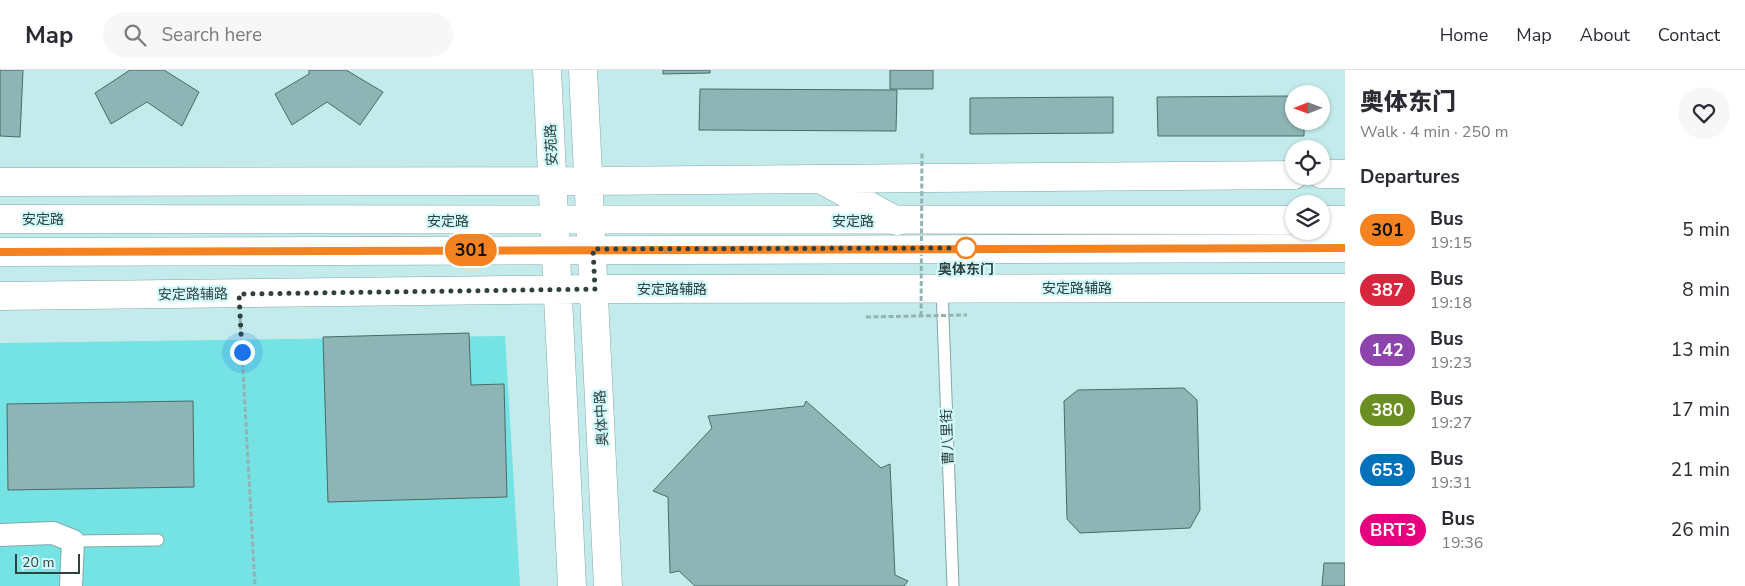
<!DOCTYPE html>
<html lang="en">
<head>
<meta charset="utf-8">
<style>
	:root { --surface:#fff; --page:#f7f7f7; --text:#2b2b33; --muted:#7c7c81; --line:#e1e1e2 }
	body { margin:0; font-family:"Nunito Sans","Noto Sans SC",sans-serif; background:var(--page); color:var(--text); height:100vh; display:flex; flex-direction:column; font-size:19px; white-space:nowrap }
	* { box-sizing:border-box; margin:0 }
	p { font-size:16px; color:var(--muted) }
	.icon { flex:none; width:28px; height:28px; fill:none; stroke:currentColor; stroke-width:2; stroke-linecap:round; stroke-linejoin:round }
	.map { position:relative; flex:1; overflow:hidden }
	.side { display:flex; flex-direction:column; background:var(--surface); width:400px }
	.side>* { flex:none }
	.badge { padding:0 10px; border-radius:16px; font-size:18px; line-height:32px }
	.needle { width:32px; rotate:269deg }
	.controls { position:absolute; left:1285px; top:15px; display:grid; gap:10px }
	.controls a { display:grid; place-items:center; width:45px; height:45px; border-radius:50%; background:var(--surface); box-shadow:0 1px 4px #0004; font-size:25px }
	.scale { position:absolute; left:15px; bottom:12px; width:65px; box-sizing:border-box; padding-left:5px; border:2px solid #304040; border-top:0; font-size:14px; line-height:18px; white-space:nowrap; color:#304040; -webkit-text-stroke:4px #d1f9f9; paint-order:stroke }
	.you { position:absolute; width:25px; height:25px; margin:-12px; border:4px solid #fff; border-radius:50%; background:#1a73e8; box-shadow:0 0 0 8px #1a73e833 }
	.map>.badge { position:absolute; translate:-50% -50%; box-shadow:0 0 0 2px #fff }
	h2 { padding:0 15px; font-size:19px; line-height:45px }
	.round { display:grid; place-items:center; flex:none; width:52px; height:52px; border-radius:26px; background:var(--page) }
	.head { display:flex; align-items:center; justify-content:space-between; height:85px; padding:0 15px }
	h1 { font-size:24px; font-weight:800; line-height:38px }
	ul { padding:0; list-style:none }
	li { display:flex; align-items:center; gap:15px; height:60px; padding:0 15px }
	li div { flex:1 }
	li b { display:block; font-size:19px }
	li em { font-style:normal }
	li .badge { min-width:55px; font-weight:700; text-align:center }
	header { display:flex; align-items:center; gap:30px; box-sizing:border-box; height:70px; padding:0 25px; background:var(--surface); border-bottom:1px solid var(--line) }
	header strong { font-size:24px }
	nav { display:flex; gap:28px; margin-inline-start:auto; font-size:18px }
	.search { width:350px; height:45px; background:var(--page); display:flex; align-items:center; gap:12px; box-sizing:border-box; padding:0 18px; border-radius:28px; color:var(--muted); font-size:19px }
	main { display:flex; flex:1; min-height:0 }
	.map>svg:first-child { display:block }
	.green { fill:#75e2e4 }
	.building { fill:#8eb5b5; stroke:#466b6b }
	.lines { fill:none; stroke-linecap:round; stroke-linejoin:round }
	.lane-casing { stroke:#82a8a9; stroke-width:13 }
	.street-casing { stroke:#82a8a9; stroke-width:24 }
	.secondary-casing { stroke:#82a8a9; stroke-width:29 }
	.primary-casing { stroke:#82a8a9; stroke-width:29 }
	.path { stroke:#93b3b3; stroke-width:3; stroke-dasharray:5 2.5; stroke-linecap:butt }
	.lane { stroke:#fff; stroke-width:11 }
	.street { stroke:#fff; stroke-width:22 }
	.secondary { stroke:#fff; stroke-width:28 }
	.primary { stroke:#fff; stroke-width:28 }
	.path-bridge { stroke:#93b3b3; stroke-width:3; stroke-dasharray:5 2.5; stroke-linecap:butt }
	.line-casing { stroke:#fff; stroke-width:11 }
	.line { stroke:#f58220; stroke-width:8 }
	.walk { stroke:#304040; stroke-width:5; stroke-dasharray:0 9 }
	.stop-dot { fill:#fff; stroke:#f58220; stroke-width:2.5 }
	.labels { text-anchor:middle; stroke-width:4.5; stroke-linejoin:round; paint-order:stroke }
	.street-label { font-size:14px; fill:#304040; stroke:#d1f9f9 }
	.stop-label { font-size:14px; font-weight:bold; fill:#304040; stroke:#d1f9f9 }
</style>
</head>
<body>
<header>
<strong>Map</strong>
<div class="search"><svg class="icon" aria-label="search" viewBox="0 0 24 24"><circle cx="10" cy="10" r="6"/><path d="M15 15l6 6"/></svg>Search here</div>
<nav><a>Home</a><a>Map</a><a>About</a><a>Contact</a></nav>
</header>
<main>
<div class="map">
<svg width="1345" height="516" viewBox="0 0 1345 516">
	<rect width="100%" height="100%" fill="#c4ebec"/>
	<path class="green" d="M505,266L520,516H0V273Z"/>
	<path class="building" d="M0,0H23L20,67L0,66Z
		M130,0H164L199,22L182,56L147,32L111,54L95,23Z
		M309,0H346L383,22L360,55L327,32L292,55L275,24L309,4Z
		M663,0H710V3L663,4Z
		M890,0H933V19H890Z
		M700,19L897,20L896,61L699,60Z
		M1294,26V51H1304V66H1158L1157,27Z
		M1113,27V63L970,64V28Z
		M469,263L471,315L504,314L507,427L328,432L323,267Z
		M1184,318L1197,330L1200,440L1190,458L1080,463L1067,449L1064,331L1078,320Z
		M193,331L194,417L8,420L7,334Z
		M806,331L881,398L890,394L895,505L908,511L904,516H695L679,501L670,503L668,427L653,421L712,358L708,346L804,336Z
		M1324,493H1345V516H1322Z"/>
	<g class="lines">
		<defs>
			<path id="lane" d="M942,219L953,516
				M73,471L158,470"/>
			<path id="street" d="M0,465L53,463L73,471L71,516"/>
			<path id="secondary" d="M547,0L572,516
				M583,0L608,516
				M1321,104H1345
				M822,110L897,151
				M0,112L589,111L1294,105
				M0,226L595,219L1345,218"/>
			<path id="primary" d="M0,149L1294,150
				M1321,150H1345
				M0,182L1345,178"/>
		</defs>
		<use href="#lane" class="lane-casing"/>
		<use href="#street" class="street-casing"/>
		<use href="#secondary" class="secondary-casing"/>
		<use href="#primary" class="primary-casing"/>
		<path class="path" d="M240,247L255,516"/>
		<use href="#lane" class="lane"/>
		<use href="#street" class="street"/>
		<use href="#secondary" class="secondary"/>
		<use href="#primary" class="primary"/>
		<path class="path-bridge" d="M921,246L922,83
			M866,247L967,245"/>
	</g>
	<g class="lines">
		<defs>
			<path id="line" d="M0,182L1345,178"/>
		</defs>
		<use href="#line" class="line-casing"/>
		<use href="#line" class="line"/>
		<path class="walk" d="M242,282L239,224L595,219L593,179L966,178"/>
	</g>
	<circle class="stop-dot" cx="966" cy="178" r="10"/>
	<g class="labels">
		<g class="street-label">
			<text transform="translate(551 75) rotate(-93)" y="5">安苑路</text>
			<text x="43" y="154">安定路</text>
			<text x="448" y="156">安定路</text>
			<text x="853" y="156">安定路</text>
			<text x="1077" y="223">安定路辅路</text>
			<text x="672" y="224">安定路辅路</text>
			<text transform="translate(193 224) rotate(-1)" y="5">安定路辅路</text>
			<text transform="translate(601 348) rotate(-93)" y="5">奥体中路</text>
			<text transform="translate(947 367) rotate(-92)" y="5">曹八里街</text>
		</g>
		<g class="stop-label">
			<text x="966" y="204">奥体东门</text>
		</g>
	</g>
</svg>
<div class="controls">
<a><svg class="needle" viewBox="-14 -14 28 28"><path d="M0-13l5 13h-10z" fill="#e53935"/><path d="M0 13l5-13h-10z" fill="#7c7c81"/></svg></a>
<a><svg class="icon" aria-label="locate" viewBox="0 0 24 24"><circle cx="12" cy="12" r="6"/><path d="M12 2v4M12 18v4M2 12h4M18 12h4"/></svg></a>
<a><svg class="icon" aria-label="layers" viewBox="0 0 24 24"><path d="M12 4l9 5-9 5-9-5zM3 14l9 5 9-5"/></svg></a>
</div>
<div class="scale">20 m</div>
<div class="you" style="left:242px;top:282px"></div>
<b class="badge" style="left:471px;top:180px;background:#f58220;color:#111">301</b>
</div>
<section class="side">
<div class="head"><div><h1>奥体东门</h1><p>Walk · 4 min · 250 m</p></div><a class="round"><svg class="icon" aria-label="heart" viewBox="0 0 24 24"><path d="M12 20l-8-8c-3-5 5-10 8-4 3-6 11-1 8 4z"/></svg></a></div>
<h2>Departures</h2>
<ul>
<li><span class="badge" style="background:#f58220;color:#111">301</span><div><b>Bus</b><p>19:15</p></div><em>5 min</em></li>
<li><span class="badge" style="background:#d7263d;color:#fff">387</span><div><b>Bus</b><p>19:18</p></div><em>8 min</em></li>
<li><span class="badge" style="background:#8e44ad;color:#fff">142</span><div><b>Bus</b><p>19:23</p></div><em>13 min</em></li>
<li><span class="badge" style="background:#6b8e23;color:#fff">380</span><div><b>Bus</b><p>19:27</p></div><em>17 min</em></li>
<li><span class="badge" style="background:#0072bc;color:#fff">653</span><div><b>Bus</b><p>19:31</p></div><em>21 min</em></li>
<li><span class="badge" style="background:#e6007e;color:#fff">BRT3</span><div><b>Bus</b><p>19:36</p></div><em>26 min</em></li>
</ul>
</section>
</main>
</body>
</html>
